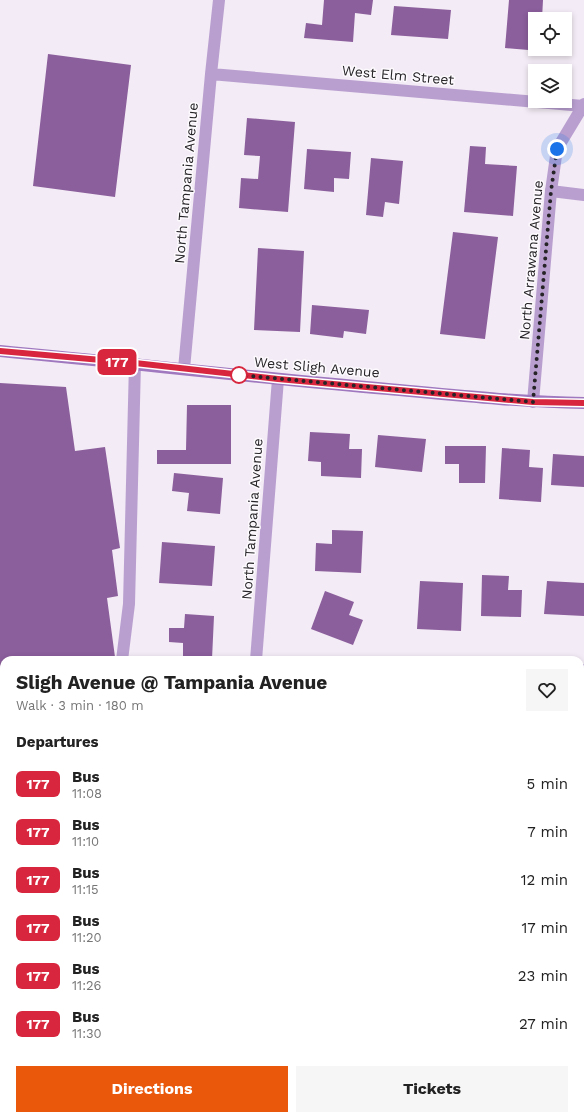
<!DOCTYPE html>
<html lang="en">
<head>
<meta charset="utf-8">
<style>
	:root { --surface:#fff; --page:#f6f6f6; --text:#222; --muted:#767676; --accent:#ea580c }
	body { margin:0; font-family:"Work Sans",sans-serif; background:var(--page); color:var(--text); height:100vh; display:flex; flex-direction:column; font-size:15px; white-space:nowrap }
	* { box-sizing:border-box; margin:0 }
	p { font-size:13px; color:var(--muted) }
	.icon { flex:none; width:22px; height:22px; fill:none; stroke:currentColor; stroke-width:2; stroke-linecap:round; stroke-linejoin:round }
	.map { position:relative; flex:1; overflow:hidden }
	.drawer { position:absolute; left:0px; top:656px; width:584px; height:464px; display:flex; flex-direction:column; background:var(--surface); border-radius:12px 12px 0 0; box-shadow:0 2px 6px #0003 }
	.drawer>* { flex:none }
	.badge { padding:0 8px; border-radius:6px; font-size:14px; line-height:26px }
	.fabs { position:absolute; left:528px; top:12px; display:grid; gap:8px }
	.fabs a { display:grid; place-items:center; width:44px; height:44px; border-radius:0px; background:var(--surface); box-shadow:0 2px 6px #0003; font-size:20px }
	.you { position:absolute; width:20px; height:20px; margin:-10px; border:3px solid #fff; border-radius:50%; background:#1a73e8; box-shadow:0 0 0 6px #1a73e833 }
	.map>.badge { position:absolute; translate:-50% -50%; box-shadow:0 0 0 2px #fff }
	h2 { padding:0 16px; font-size:15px; line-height:36px }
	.round { display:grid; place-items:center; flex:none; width:42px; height:42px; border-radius:0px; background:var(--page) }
	.summary { display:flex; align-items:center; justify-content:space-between; height:68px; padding:0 16px }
	h1 { font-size:19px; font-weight:700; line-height:30px }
	.action { display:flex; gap:8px; margin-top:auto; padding:8px 16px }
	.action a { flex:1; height:46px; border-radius:0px; background:var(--accent); color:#fff; font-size:16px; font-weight:700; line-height:46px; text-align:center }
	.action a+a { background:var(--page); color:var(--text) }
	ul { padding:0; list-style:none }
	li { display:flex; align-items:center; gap:12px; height:48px; padding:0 16px }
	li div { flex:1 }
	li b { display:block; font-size:15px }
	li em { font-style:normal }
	li .badge { min-width:44px; font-weight:700; text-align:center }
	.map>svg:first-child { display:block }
	.building { fill:#8b5e9c }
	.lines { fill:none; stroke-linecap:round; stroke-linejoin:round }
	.lane { stroke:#b99fd0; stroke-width:12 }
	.street { stroke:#b99fd0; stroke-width:12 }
	.secondary { stroke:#9f78bf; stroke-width:12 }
	.line-casing { stroke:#fff; stroke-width:9 }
	.line { stroke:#d7263d; stroke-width:6 }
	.walk { stroke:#272428; stroke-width:4; stroke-dasharray:0 7.2 }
	.stop-dot { fill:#fff; stroke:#d7263d; stroke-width:2 }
	.labels { text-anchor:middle; stroke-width:3; stroke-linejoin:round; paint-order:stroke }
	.street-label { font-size:14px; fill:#272428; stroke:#fdfafe }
</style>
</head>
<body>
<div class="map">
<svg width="584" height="1120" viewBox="0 0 584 1120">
	<rect width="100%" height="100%" fill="#f3ebf5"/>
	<path class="building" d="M324,0H373L371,15L355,13L353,42L304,38L306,23L322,25Z
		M509,0H543L542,19H535V49H540V51L505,48Z
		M394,6L451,10L448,39L391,35Z
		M48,54L131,65L115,197L33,186Z
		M247,118L295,122L288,212L239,208L241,178L258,179L260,156L244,155Z
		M470,146L486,147L485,164L517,166L513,216L464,212Z
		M307,149L351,152L349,179L334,178V192L304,189Z
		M371,158L403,161L399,204L385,202L383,217L366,215Z
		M453,232L498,237L485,339L440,334Z
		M258,248L304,251L300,332L254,330Z
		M312,305L369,310L366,334L344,331L343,338L310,334Z
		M0,383L66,387L75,451L105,447L120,548L112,550L118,596L107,598L115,657L97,660H4V738H0Z
		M187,405H231V464H157V450H186Z
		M310,432L350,434L349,449H362L361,478L321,476V462L308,461Z
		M378,435L426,439L422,472L375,467Z
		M445,446H486L485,483H459V464H445Z
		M502,448L530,450L529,467L543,468L541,502L499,499Z
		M553,454L584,456V487L551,485Z
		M174,473L223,478L220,514L187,511L189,493L172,491Z
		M332,530L363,531L361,573L315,571L316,543L332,544Z
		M162,542L215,546L212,586L159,583Z
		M482,575L509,576L508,590H522L521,617L481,616Z
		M420,581L463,583L461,631L417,629Z
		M547,581L584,583V616L544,614Z
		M325,591L354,602L349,615L363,620L353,645L311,629Z
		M185,614L214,616L212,659L183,658V643L169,642V628H184Z
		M580,706H584V734H580Z
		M0,814H4V843L0,844Z
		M580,863H584V930H580Z
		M4,940V974L0,975V941Z
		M584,941V982H580V942Z
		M580,1023H584V1039H580Z
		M580,1075H584V1104H580Z
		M4,1083V1116L29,1117L4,1120L0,1100V1084Z
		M81,1116H114V1117L96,1120H81Z
		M158,1116H173V1117L158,1120Z
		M289,1116H316V1120H290Z
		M436,1116H468V1118L436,1120Z
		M564,1116H578V1119H564Z"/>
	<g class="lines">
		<path class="lane" d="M551,191L584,195
			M122,660L129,604L135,363
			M0,756L4,755"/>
		<path class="street" d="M211,74L583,106
			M184,369L211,74L219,0
			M533,402L551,191L557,149L584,104
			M256,660L278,379
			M580,670H584
			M0,893H4
			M245,1116L246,1120
			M509,1116L510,1120"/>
		<path class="secondary" d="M0,351C129,363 259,378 388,389C453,395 518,402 584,403"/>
	</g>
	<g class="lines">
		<defs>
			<path id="line" d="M0,351L135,363L278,379L533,402L584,403"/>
		</defs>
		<use href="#line" class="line-casing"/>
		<use href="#line" class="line"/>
		<path class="walk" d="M239,375L533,402L551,191L557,149"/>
	</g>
	<circle class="stop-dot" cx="239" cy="375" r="8"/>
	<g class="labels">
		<g class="street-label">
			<text transform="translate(398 75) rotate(5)" y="5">West Elm Street</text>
			<text transform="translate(186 183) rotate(-85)" y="5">North Tampania Avenue</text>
			<text transform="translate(531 260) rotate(-85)" y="5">North Arrawana Avenue</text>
			<text transform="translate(317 367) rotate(5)" y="5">West Sligh Avenue</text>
			<text transform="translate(252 519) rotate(-86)" y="5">North Tampania Avenue</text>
		</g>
	</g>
</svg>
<div class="fabs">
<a><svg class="icon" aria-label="locate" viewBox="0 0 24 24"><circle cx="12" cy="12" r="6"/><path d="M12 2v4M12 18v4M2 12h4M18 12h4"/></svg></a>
<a><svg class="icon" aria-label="layers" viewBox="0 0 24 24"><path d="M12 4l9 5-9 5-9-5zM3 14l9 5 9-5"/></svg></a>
</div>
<div class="you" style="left:557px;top:149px"></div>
<b class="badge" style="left:117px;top:362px;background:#d7263d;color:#fff">177</b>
<section class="drawer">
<div class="summary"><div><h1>Sligh Avenue @ Tampania Avenue</h1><p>Walk · 3 min · 180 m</p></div><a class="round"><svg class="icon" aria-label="heart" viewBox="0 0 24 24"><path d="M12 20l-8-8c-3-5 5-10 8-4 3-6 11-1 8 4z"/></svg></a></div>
<h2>Departures</h2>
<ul>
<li><span class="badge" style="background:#d7263d;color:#fff">177</span><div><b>Bus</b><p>11:08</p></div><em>5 min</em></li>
<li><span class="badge" style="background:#d7263d;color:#fff">177</span><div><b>Bus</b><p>11:10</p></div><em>7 min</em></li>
<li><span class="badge" style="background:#d7263d;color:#fff">177</span><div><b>Bus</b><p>11:15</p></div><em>12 min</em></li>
<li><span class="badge" style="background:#d7263d;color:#fff">177</span><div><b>Bus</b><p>11:20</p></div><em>17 min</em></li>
<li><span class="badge" style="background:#d7263d;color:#fff">177</span><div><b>Bus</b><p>11:26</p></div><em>23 min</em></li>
<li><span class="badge" style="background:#d7263d;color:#fff">177</span><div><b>Bus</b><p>11:30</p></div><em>27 min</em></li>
</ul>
<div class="action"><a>Directions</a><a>Tickets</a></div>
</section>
</div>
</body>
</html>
